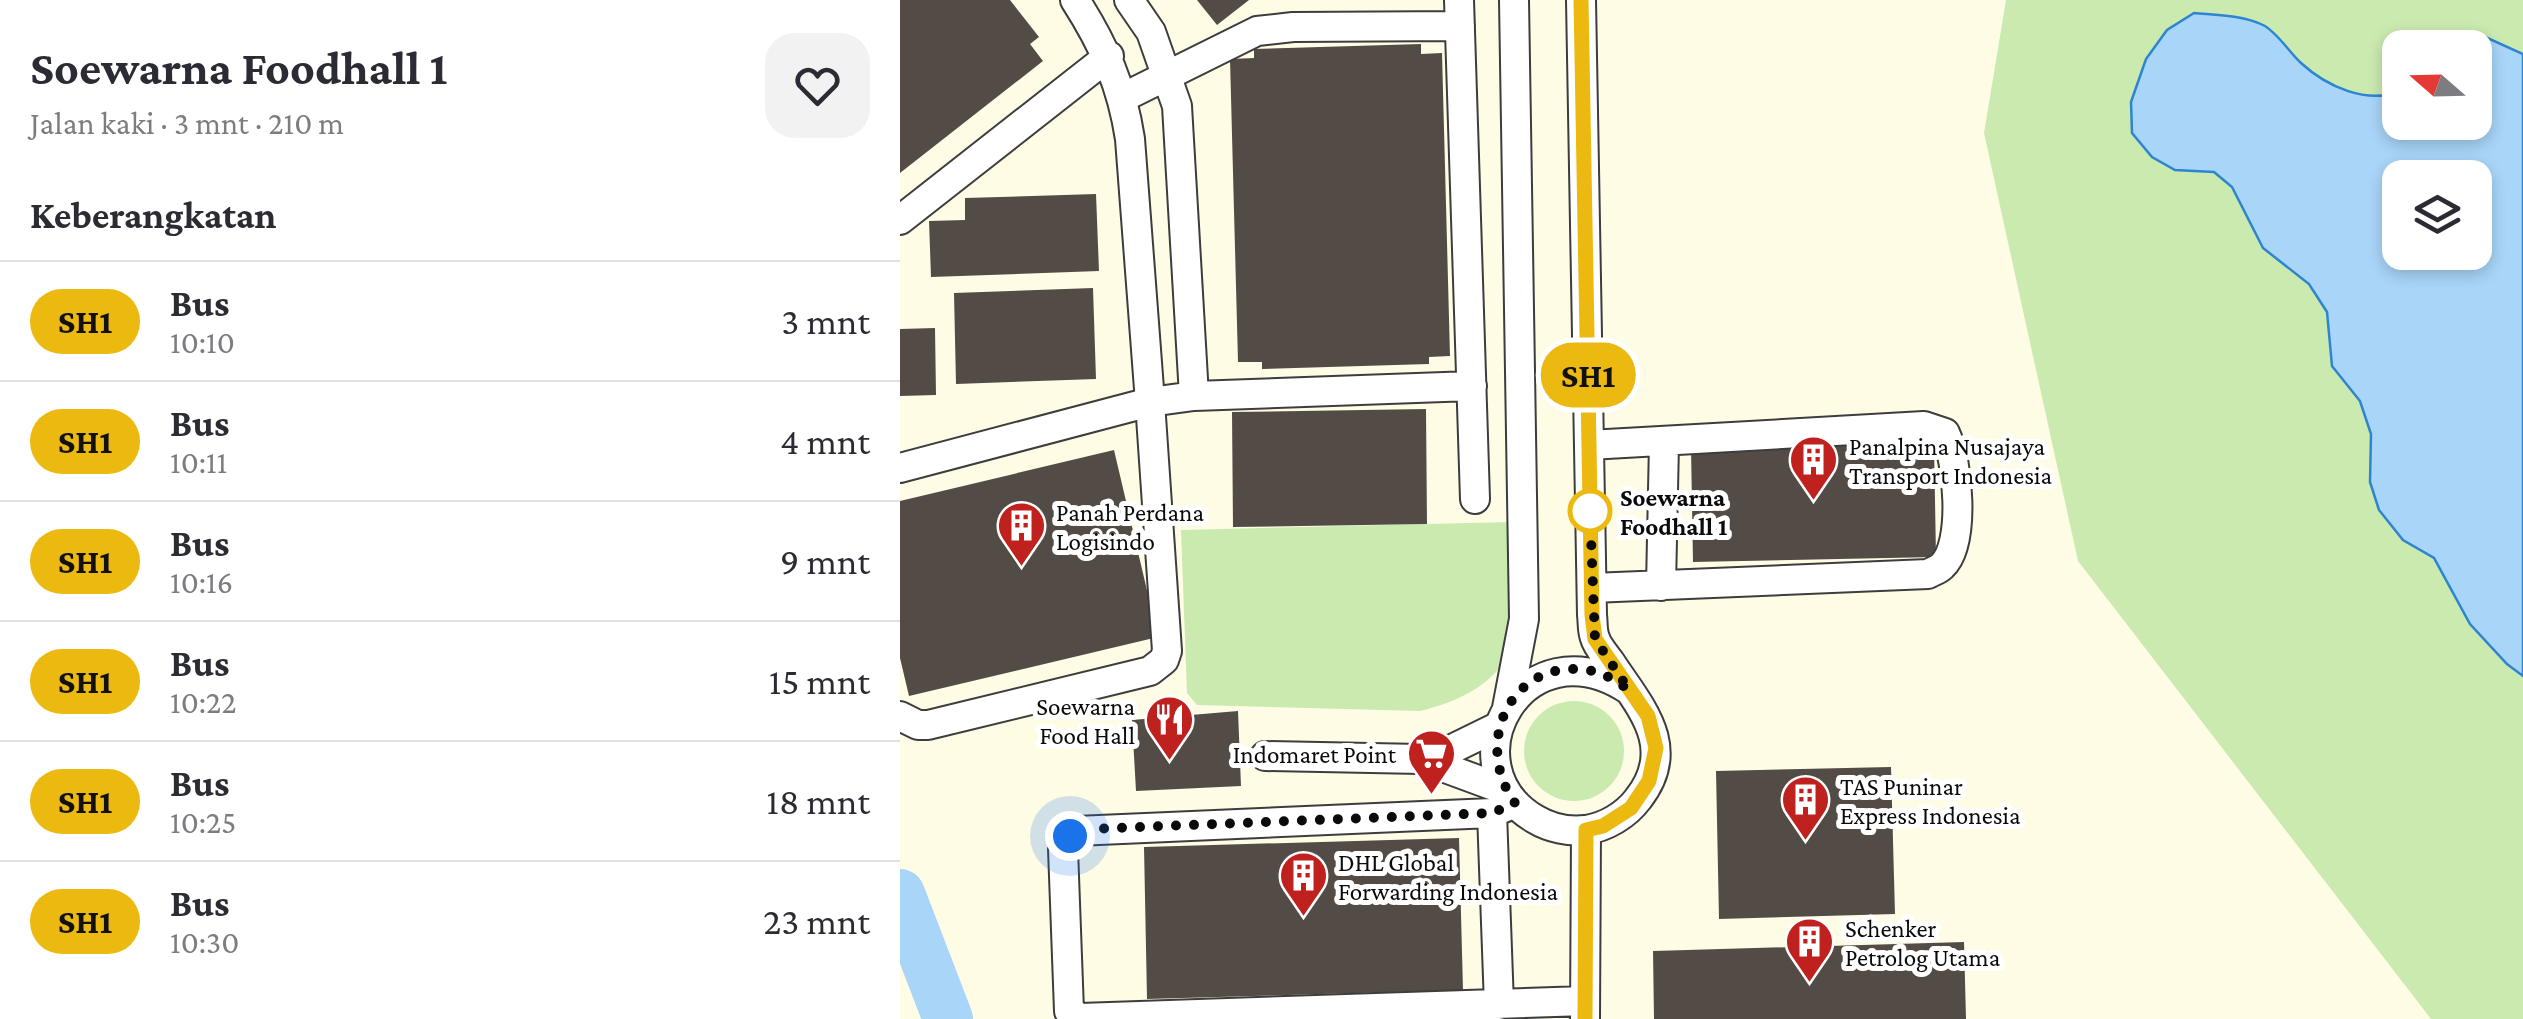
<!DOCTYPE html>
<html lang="id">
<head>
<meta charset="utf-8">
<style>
	:root { --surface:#fff; --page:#f2f2f3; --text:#2b2b33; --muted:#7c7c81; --line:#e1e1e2 }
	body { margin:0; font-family:"Crimson Pro",serif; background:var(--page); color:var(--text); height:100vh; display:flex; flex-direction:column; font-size:38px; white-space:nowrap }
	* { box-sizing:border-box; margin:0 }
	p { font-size:32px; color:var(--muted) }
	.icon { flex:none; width:55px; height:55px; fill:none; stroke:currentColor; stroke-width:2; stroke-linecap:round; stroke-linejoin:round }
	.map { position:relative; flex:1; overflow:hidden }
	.drawer { display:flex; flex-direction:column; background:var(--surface); width:900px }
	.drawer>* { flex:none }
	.badge { padding:0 20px; border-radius:32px; font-size:35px; line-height:65px }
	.needle { width:65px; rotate:290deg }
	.fabs { position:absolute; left:1482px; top:30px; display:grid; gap:20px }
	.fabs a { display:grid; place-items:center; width:110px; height:110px; border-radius:20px; background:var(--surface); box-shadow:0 5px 15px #0003; font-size:50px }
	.you { position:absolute; width:50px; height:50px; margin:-25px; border:8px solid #fff; border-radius:50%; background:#1a73e8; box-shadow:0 0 0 15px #1a73e833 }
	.map>.badge { position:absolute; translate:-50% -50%; box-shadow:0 0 0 5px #fff }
	h2 { padding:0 30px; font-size:38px; line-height:90px }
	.round { display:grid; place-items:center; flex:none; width:105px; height:105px; border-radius:30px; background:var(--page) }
	.summary { display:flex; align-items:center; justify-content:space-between; height:170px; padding:0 30px }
	h1 { font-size:48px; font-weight:700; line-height:75px }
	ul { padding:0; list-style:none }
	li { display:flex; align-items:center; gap:30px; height:120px; padding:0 30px; border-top:2px solid var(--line) }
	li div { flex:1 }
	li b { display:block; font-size:38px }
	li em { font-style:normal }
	li .badge { min-width:110px; font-weight:700; text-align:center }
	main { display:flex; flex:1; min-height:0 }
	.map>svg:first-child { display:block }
	.green { fill:#caeab0; fill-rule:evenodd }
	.water { fill:#a9d5f8; stroke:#2d85d2; stroke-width:2.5; fill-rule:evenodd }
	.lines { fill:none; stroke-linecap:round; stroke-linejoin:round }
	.river { stroke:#a9d5f8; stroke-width:50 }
	.building { fill:#534c46 }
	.minor-casing { stroke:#3d3d3d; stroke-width:32 }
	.minor { stroke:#fff; stroke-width:28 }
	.line-casing { stroke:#fff; stroke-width:22 }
	.line { stroke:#ecb910; stroke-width:15 }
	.walk { stroke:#0a0a0a; stroke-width:10; stroke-dasharray:0 18 }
	.stop-dot { fill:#fff; stroke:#ecb910; stroke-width:5 }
	.labels { text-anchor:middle; stroke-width:10; stroke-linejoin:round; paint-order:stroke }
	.poi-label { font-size:25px; fill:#0a0a0a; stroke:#fff; text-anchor:start }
	.stop-label { font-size:25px; font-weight:bold; fill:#0a0a0a; stroke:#fff; text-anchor:start }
</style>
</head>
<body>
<main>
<section class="drawer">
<div class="summary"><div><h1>Soewarna Foodhall 1</h1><p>Jalan kaki · 3 mnt · 210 m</p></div><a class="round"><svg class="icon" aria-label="heart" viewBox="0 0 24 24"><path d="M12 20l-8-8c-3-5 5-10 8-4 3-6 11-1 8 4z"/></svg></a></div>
<h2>Keberangkatan</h2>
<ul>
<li><span class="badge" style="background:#ecb910;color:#111">SH1</span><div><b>Bus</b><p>10:10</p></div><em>3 mnt</em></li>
<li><span class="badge" style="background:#ecb910;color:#111">SH1</span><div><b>Bus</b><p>10:11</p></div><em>4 mnt</em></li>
<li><span class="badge" style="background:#ecb910;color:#111">SH1</span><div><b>Bus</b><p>10:16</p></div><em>9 mnt</em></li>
<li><span class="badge" style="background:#ecb910;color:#111">SH1</span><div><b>Bus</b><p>10:22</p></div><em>15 mnt</em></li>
<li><span class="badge" style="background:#ecb910;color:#111">SH1</span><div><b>Bus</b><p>10:25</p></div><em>18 mnt</em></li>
<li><span class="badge" style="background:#ecb910;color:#111">SH1</span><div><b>Bus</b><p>10:30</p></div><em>23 mnt</em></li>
</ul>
</section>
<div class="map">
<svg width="1623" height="1019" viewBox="0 0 1623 1019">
	<rect width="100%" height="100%" fill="#fffce6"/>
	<path class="green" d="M1106,0H1623V1019H1531L1178,561L1084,133ZM1500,48H1575V122H1500ZM1500,178H1575V252H1500Z
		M612,522C612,552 619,613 613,639C604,682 558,702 520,711L297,705L287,693L281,530Z
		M624 751a50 50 0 1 1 100 0a50 50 0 1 1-100 0Z"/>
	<path class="water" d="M1294,13C1316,15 1343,15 1363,25C1377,32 1389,52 1401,63C1426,86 1467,105 1500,91V122H1575V48L1543,47L1558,35H1581L1623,54V676L1607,664L1570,624L1534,558L1503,540L1479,510L1470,482L1471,434L1460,401L1432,366L1427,312L1409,284L1363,248L1332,187L1314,172L1275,170L1252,157L1232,133L1231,102L1246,59L1267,30ZM1500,178H1575V252H1500Z"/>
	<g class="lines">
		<path class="river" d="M0,894L48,1019"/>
	</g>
	<path class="building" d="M0,0H110L139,37L130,44L143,61L0,173Z
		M297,0H349L317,25Z
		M521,44V54L542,53L550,356L529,357V364L362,369V362H338L330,59L354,58V49Z
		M196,194L199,271L31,277L29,221L65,220V198Z
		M193,288L196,379L56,384L54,293Z
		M35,328L36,395L0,396V329Z
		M526,409L527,524L333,527L332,412Z
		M1034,443L1036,557L793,562L791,448Z
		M214,450L258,637L9,696L0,658V501Z
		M338,711L341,786L236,791L232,720Z
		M991,767L995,914L819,919L816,771Z
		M559,838L563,990L247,999L244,847Z
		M1064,942L1066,1019H754L753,951Z"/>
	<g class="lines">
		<defs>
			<path id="minor" d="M229,0L251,32L277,106L294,396
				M559,0L575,499
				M681,0L692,615C693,622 692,631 695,638C697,646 706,656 711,663C740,707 779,747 738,799C726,815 706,827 686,830C669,832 650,828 635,819C544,765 623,620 729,690
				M224,97L357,31L393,27L560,26
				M0,220L209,56
				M689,445L1024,426L1045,433C1058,460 1066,544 1042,566C1038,570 1033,571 1028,574L692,588
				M0,468L250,402L230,139C222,86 204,45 175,0
				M761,586L764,443
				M607,708L624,619L614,0
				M0,716L18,725H28L250,671L264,660L267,651L250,402L294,396L572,386
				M365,756L521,759L552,749L599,726
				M521,759L605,790
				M615,803L592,813L176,831L163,849L169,1011L180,1018L685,1001
				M592,813L599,1005
				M685,1018L686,830"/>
		</defs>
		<use href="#minor" class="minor-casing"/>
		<use href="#minor" class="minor"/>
	</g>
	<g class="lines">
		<defs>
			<path id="line" d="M681,0L692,615L695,639L748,716L756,748L749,781L731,808L703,826L686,830L685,1019"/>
		</defs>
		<use href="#line" class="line-casing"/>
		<use href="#line" class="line"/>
		<path class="walk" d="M170,836L176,831L190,829L592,813L615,803C573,745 609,659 687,670C703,672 716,681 729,690L695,639L690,511"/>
	</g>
	<defs>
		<symbol id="building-pin" viewBox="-11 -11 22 30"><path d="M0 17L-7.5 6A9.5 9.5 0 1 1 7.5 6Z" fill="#be211e" stroke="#fff"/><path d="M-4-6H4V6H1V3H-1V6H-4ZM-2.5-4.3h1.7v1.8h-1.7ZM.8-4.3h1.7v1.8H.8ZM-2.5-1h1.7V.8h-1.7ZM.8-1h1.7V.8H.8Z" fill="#fff"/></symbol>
		<symbol id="restaurant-pin" viewBox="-11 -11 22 30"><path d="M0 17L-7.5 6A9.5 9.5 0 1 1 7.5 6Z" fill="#be211e" stroke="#fff"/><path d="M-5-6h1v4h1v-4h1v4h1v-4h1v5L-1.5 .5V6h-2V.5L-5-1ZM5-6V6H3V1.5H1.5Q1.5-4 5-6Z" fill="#fff"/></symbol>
		<symbol id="supermarket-pin" viewBox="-11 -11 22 30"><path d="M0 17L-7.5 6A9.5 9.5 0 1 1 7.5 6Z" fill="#be211e" stroke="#fff"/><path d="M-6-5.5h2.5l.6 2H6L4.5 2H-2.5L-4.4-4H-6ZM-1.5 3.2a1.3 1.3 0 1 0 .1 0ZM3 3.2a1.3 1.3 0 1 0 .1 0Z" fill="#fff"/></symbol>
	</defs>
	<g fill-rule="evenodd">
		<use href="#building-pin" x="886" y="432" width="55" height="75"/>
		<use href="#building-pin" x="94" y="498" width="55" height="75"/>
		<use href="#restaurant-pin" x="242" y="692" width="55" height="75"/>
		<use href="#supermarket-pin" x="504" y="726" width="55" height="75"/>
		<use href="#building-pin" x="878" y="772" width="55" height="75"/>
		<use href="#building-pin" x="376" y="848" width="55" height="75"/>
		<use href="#building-pin" x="882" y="914" width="55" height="75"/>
	</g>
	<circle class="stop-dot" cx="690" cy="511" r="20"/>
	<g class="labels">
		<g class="poi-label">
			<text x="949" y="455">Panalpina Nusajaya<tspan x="949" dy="29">Transport Indonesia</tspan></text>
			<text x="156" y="521">Panah Perdana<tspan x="156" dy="29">Logisindo</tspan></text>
			<text x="235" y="715" text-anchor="end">Soewarna<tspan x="235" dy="29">Food Hall</tspan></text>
			<text x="496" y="763" text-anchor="end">Indomaret Point</text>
			<text x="940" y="795">TAS Puninar<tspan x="940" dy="29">Express Indonesia</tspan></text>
			<text x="438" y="871">DHL Global<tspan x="438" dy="29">Forwarding Indonesia</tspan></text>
			<text x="945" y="937">Schenker<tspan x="945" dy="29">Petrolog Utama</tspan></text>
		</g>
		<g class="stop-label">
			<text x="720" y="506">Soewarna<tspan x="720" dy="29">Foodhall 1</tspan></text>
		</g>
	</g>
</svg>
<div class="fabs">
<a><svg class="needle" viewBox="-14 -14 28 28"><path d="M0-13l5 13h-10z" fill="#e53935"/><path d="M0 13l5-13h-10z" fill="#7c7c81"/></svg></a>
<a><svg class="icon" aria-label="layers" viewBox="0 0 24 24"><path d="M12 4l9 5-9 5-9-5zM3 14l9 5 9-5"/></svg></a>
</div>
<div class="you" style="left:170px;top:836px"></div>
<b class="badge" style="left:688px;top:375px;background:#ecb910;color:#111">SH1</b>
</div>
</main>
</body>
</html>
